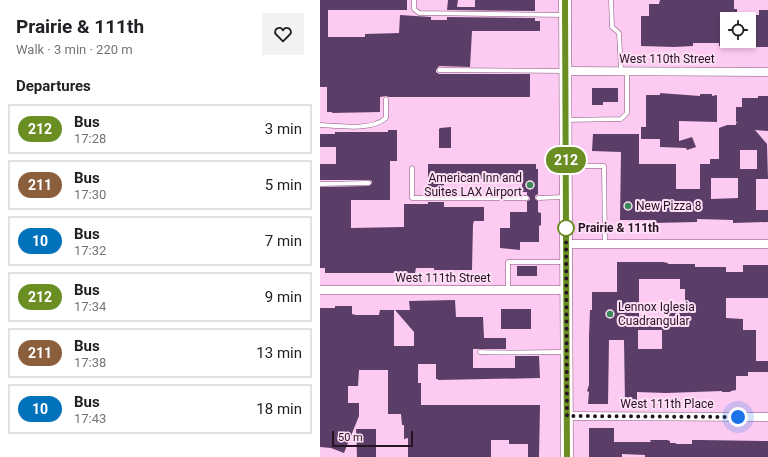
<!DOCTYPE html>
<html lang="en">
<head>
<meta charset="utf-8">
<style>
	:root { --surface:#fff; --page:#f2f2f2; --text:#202124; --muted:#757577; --line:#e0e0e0 }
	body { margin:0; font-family:Roboto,sans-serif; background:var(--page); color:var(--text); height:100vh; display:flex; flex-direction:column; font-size:15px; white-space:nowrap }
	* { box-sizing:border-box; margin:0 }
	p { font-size:13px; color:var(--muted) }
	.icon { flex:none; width:22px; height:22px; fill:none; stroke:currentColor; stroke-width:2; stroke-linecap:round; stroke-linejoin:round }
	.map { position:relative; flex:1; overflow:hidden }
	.drawer { display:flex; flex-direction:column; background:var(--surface); width:320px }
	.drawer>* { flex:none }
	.badge { padding:0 8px; border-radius:13px; font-size:14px; line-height:26px }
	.tools { position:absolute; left:400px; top:12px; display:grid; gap:8px }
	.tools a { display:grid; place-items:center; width:36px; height:36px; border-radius:0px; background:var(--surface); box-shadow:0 2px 6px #0003; font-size:20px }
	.scale { position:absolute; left:12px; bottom:10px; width:81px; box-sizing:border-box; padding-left:4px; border:2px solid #251422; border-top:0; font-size:11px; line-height:14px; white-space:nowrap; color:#251422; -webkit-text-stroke:3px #fedff6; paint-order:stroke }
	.you { position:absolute; width:20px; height:20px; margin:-10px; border:3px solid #fff; border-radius:50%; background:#1a73e8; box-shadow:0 0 0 6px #1a73e833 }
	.map>.badge { position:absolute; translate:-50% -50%; box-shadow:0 0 0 2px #fff }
	h2 { padding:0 16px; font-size:15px; line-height:36px }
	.round { display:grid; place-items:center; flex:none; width:42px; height:42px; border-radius:0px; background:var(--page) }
	.headline { display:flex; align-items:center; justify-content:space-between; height:68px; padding:0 16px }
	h1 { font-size:19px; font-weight:700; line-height:30px }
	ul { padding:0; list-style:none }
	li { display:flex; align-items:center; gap:12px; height:50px; margin:0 8px 6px; padding:0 8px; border:2px solid var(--line); border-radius:0px }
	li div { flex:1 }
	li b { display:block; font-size:15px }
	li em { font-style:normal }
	li .badge { min-width:44px; font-weight:700; text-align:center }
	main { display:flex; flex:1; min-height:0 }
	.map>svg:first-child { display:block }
	.building { fill:#5b3e68; fill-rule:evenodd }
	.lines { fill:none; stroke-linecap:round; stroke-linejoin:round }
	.service-casing { stroke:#84597b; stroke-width:5 }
	.minor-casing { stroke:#84597b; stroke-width:9 }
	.secondary-casing { stroke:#84597b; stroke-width:13 }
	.service { stroke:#fff; stroke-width:4 }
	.minor { stroke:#fff; stroke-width:8 }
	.secondary { stroke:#fff; stroke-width:12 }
	.line-casing { stroke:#fff; stroke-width:9 }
	.line { stroke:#6b8e23; stroke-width:6 }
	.walk { stroke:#251422; stroke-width:4; stroke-dasharray:0 7.2 }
	.poi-dot { fill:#398959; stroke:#fedff6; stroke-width:1.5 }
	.stop-dot { fill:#fff; stroke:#6b8e23; stroke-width:2 }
	.labels { text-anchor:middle; stroke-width:4; stroke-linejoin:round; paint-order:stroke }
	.street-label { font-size:12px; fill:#251422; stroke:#fedff6 }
	.poi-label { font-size:12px; fill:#251422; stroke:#fedff6; text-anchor:start }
	.stop-label { font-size:12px; font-weight:bold; fill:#251422; stroke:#fedff6; text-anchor:start }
</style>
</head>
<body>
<main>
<section class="drawer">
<div class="headline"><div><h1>Prairie &amp; 111th</h1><p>Walk · 3 min · 220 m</p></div><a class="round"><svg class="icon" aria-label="heart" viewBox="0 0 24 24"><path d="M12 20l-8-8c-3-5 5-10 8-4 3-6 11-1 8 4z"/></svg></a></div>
<h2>Departures</h2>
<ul>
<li><span class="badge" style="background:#6b8e23;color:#fff">212</span><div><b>Bus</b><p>17:28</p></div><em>3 min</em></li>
<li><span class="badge" style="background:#8b5e3c;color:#fff">211</span><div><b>Bus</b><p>17:30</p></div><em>5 min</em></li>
<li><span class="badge" style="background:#0072bc;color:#fff">10</span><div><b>Bus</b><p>17:32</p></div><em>7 min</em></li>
<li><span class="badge" style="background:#6b8e23;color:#fff">212</span><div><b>Bus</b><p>17:34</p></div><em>9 min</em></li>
<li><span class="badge" style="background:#8b5e3c;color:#fff">211</span><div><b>Bus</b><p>17:38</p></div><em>13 min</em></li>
<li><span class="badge" style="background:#0072bc;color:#fff">10</span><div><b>Bus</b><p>17:43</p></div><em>18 min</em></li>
</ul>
</section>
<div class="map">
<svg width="448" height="457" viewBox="0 0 448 457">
	<rect width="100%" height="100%" fill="#fdcaf1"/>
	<path class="building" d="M0,0H87V10H8V37H45V34L79,33L80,15L111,17V20H127V17L215,18V21H220V31H152L150,67L119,66L116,70V72L119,74H210V97H69L66,96L60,97V112L12,113V112H7V87H0Z
		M128,0H138L137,7H155V0H215V11L127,10Z
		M340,0H414V9H417V19H407V46H399V43H373V46L354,47L321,46V16H329V4H339Z
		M439,10H448V47H429V15H439Z
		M272,88H298V102H283V105H272Z
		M340,93L380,96V94H392V96L397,95V122L359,121V141L372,137L376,147L367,150L366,148L340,147V139H321V127H326V95H340Z
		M438,96H448V131L435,130L447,144L448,179H436V210H448V222L413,223V220L377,219V222L333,223V220H300L301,152L272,151L273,134H319V164H356V189H380V164H390V159H399V128L407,125H416V123L418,122H416V107H422V98H438ZM420,150H437V169H420ZM391,178H418V198L391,199Z
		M131,127V148H119V129L120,128Z
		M68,130H77V161H70V200H31V228L84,227V204H108V202H124V207H164V221H154L153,224L152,270H114V268H96L95,273H5V268H0V187L49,186L52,183V181L49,180H0V164H16V147H0V134H15V132H68Z
		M108,164H216V169H218V194L215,196V199L218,201V212L221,213V225L219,226V242H200V250L180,248V228H190V212H207V201L210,200V198L207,195V192H202V179H124V194H108Z
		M297,262H343L348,263V264H375V267H406V272H423V265H448V298H406V318L423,319V330H436V361H448V372H428V376H416V390L411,391L410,392H402V391L346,393L317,392V402H305L304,340H289L288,404H268L269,392L267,391L269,385V336L270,310H272V292H297ZM319,279H360V289H365V313H349V319L319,318ZM318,330H342V349H318Z
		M197,266H217V276H197Z
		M135,300L136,317H163L164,338H186V349H153V368H195V356H219L220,378L118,380V379H116V364H98V383H101V405H220L219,457H208V444H189V440H171V457H88V438L84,439V425H82L81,414H68V370H39L38,386H28V403H39V416L24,453L11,448L0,447V308H15V306H32V314L36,315H59L60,310H74V346H94V332L75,310H90L89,301Z
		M181,309H211V329H181Z
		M269,428H294V442H331L330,440H347L350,441V443H356V444H372V440H380L448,441V457H325V455L302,454V457H269Z
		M36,429H56V457H37Z"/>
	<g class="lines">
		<defs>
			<path id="service" d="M94,0V9L99,13L243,15
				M291,0L292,27L299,33L301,71
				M119,70L244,71
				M246,120L301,119L307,113V71
				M0,125C18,126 52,131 66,118V99
				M247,166H284L285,244
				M92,168V198H207
				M0,184L49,183
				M218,198L244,197
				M188,290V262H245
				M160,352C188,353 216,352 244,352"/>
			<path id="minor" d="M246,71L448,72
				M246,244H448
				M0,290H247
				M247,416L448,417"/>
			<path id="secondary" d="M245,0L247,457"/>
		</defs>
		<use href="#service" class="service-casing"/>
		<use href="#minor" class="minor-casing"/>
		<use href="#secondary" class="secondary-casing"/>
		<use href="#service" class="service"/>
		<use href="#minor" class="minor"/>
		<use href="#secondary" class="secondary"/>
	</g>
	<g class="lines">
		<defs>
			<path id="line" d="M245,0L247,457"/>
		</defs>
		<use href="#line" class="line-casing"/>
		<use href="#line" class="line"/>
		<path class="walk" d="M246,228L247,416L418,417"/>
	</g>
	<g class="poi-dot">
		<circle cx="210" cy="185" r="4"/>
		<circle cx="308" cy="206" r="4"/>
		<circle cx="290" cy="314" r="4"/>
	</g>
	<circle class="stop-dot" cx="246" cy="228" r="8"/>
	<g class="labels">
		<g class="street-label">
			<text x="347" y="63">West 110th Street</text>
			<text x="123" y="282">West 111th Street</text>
			<text x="347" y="408">West 111th Place</text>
		</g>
		<g class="poi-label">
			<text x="202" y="182" text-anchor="end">American Inn and<tspan x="202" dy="14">Suites LAX Airport</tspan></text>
			<text x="316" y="210">New Pizza 8</text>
			<text x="298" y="311">Lennox Iglesia<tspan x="298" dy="14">Cuadrangular</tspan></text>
		</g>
		<g class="stop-label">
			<text x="258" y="232">Prairie &amp; 111th</text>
		</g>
	</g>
</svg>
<div class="tools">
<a><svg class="icon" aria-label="locate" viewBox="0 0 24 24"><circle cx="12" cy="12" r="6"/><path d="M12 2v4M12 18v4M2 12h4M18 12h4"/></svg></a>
</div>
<div class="scale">50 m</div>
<div class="you" style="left:418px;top:417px"></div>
<b class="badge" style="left:246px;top:160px;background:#6b8e23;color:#fff">212</b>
</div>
</main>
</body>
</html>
